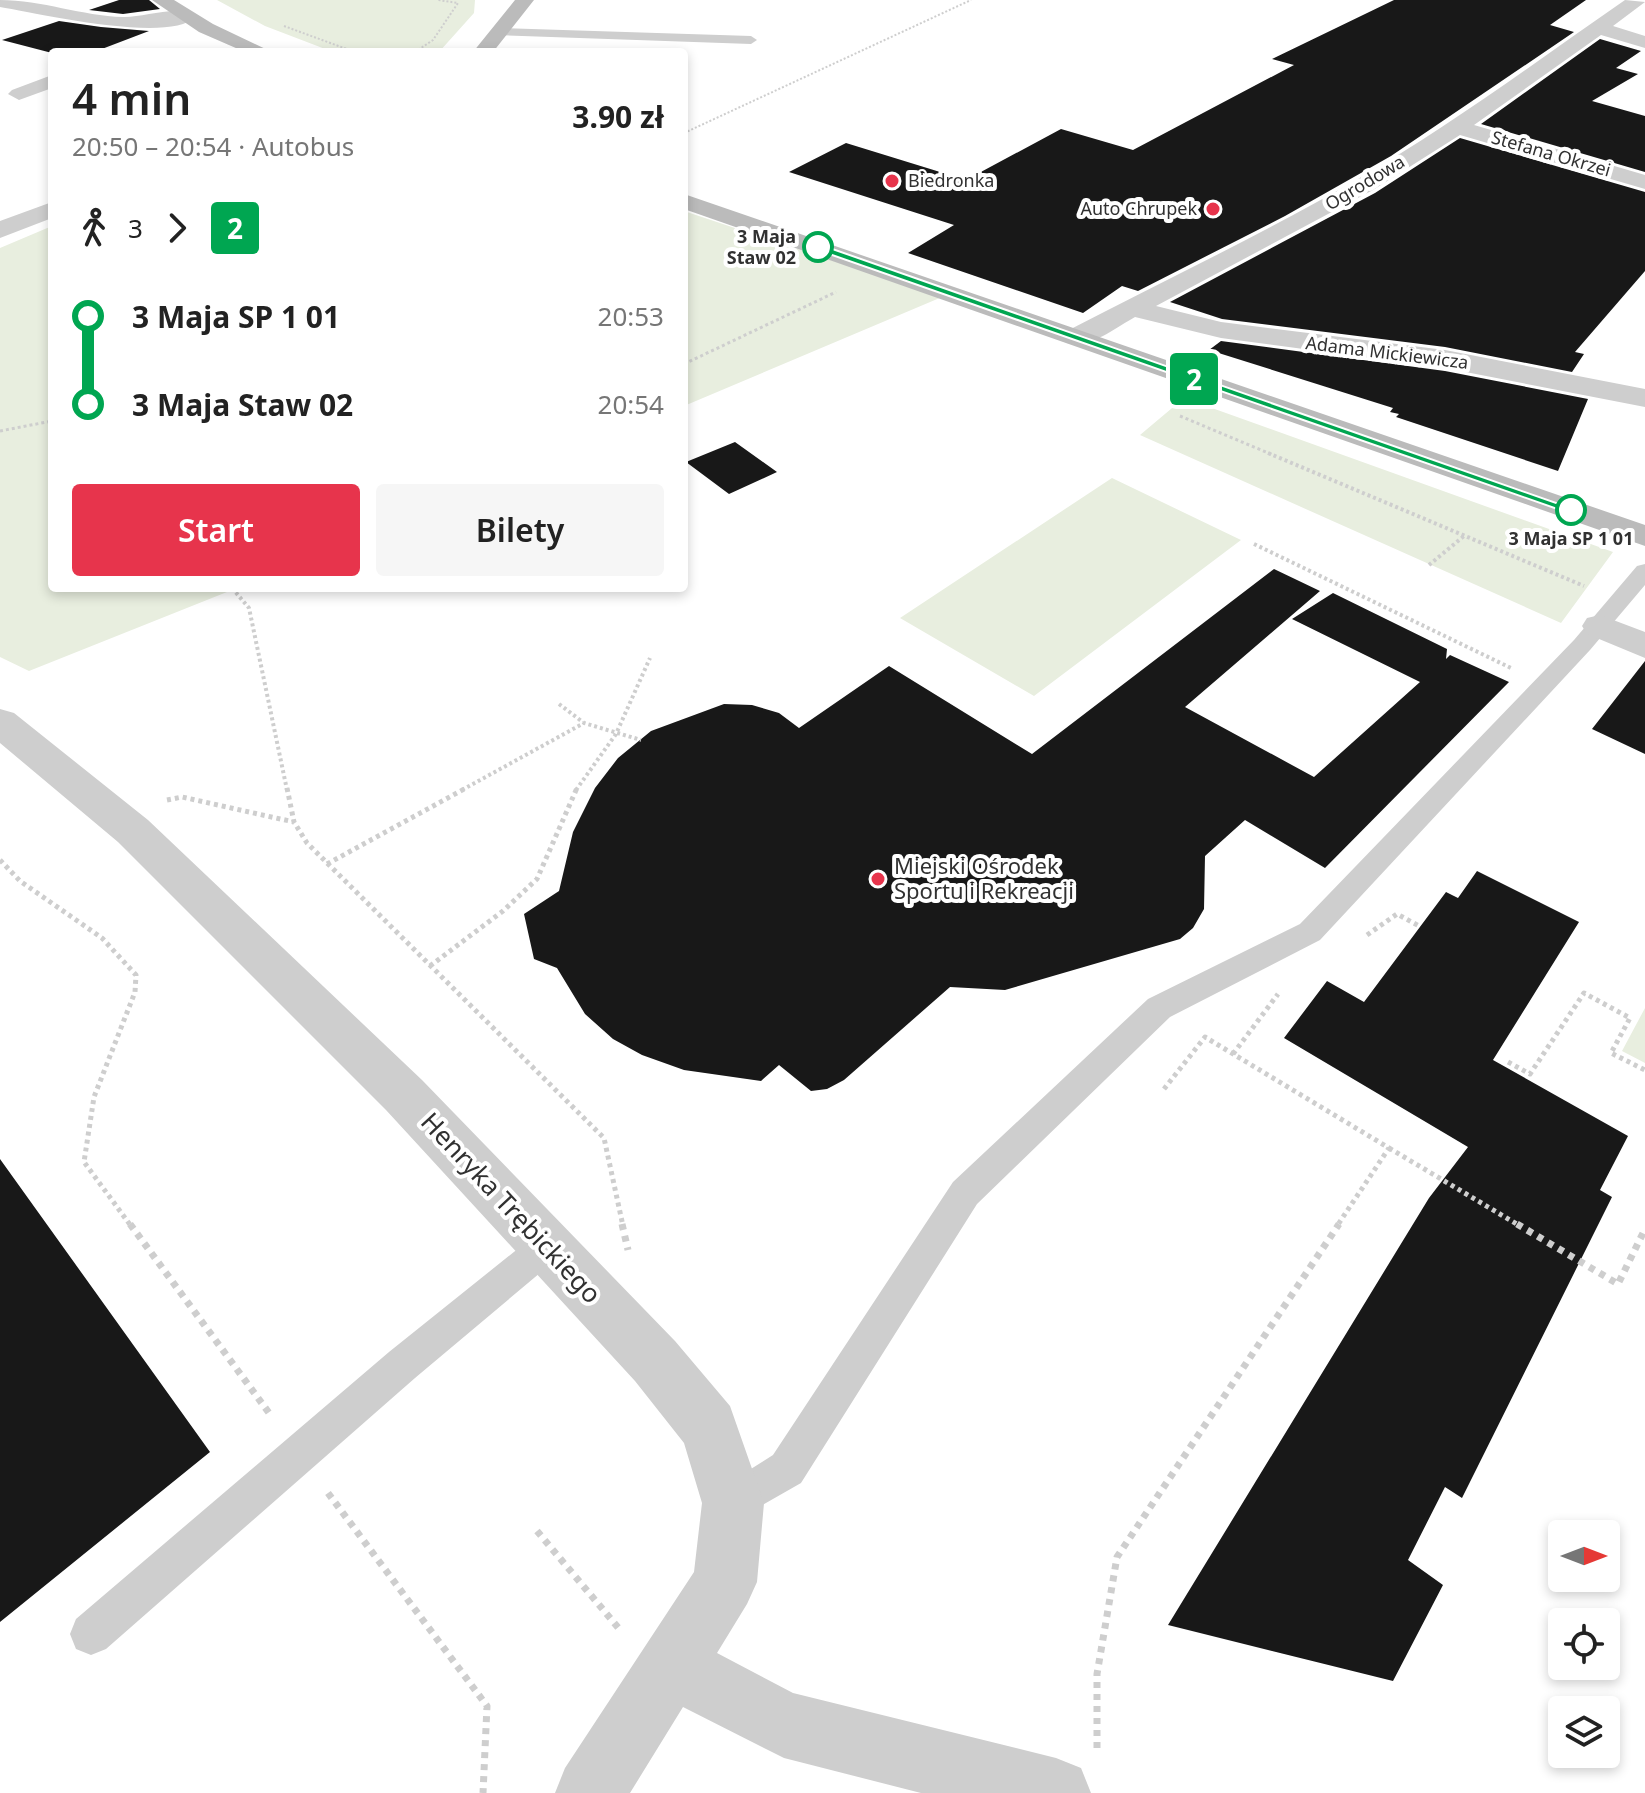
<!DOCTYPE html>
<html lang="pl">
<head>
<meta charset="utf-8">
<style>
	:root { --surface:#fff; --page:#f6f6f6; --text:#222; --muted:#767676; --accent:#e7344c }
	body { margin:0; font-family:"Noto Sans",sans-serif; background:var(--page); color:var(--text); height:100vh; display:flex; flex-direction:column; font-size:30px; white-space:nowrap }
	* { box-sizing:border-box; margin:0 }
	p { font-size:26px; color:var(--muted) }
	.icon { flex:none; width:44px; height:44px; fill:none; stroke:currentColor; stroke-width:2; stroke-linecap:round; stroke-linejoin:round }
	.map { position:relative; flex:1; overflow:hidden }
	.panel { position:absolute; left:48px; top:48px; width:640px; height:544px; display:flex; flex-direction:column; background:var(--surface); border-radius:8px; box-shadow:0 4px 12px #0003 }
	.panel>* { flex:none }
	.badge { padding:0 16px; border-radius:6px; font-size:28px; line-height:52px }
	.needle { width:52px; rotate:90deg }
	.controls { position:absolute; left:1548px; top:1520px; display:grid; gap:16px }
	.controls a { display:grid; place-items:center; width:72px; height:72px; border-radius:8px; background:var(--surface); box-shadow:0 4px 12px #0003; font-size:40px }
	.map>.badge { position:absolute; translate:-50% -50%; box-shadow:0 0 0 4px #fff }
	.legs { display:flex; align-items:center; gap:12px; height:88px; padding:0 24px; font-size:26px }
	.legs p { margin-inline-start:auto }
	.summary { display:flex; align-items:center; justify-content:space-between; height:136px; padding:0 24px }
	h1 { font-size:44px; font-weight:600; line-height:60px }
	.button { display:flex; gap:16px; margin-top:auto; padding:16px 24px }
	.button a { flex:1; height:92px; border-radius:8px; background:var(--accent); color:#fff; font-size:32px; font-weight:600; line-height:92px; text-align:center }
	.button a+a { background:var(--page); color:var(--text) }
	ul { padding:0 24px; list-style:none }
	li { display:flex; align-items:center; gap:28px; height:88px; font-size:30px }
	li i { display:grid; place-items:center; width:12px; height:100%; margin:0 10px; background:currentColor }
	li i::after { content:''; width:20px; height:20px; margin:-10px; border:6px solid; border-radius:50%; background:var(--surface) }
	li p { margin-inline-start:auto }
	li:first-child i { background:linear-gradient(#0000 50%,currentColor 0) }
	li:last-child i { background:linear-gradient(currentColor 50%,#0000 0) }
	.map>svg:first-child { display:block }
	.green { fill:#e8eedf }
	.building { fill:#181818 }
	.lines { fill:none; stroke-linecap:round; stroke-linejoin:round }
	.path-far4 { stroke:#cecece; stroke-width:2; stroke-dasharray:2 2; stroke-linecap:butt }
	.path-far3 { stroke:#cecece; stroke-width:3; stroke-dasharray:3 3; stroke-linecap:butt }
	.path-far2 { stroke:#cecece; stroke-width:4; stroke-dasharray:3 3; stroke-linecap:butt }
	.path-far1 { stroke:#cecece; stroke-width:5; stroke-dasharray:4 4; stroke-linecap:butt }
	.path { stroke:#cecece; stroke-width:7; stroke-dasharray:6 6; stroke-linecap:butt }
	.lane { fill:#cecece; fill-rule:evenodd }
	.street { fill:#cecece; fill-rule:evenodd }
	.secondary { fill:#bbb; fill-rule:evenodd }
	.line-1 { fill:#00a651; stroke:#fff; stroke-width:2 }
	.poi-dot { fill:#e7344c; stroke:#fff; stroke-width:3 }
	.stop-1-dot { fill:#fff; stroke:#00a651; stroke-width:4 }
	.labels { text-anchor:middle; stroke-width:8; stroke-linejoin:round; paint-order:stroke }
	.far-street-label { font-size:18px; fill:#313131; stroke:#fff }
	.far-poi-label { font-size:18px; fill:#313131; stroke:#fff; text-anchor:start }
	.far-stop-label { font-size:18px; font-weight:bold; fill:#313131; stroke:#fff; text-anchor:end }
	.poi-label { font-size:22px; fill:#313131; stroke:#fff; text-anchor:start }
	.near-street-label { font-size:26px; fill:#313131; stroke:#fff }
</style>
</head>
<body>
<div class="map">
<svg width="1645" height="1793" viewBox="0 0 1645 1793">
	<rect width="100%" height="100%" fill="#fff"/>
	<path class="green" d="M217,0H475L474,13L439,52H333L265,26Z
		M684,211L942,297L684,406Z
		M52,226V588H237L29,671L0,657V248Z
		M1184,398L1613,552L1561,623L1140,435Z
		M1112,478L1241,540L1034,696L900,618Z
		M1645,1008V1063L1622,1051Z"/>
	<path class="building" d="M119,0H149L160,9L123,14L89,10Z
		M1394,0H1586L1550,25L1574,32L1391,156L1285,216L1138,291L1122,286L1083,313L908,253L954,225L789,172L846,143L966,180L1061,129L1133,150L1294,65L1272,59Z
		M59,21L101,27L149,31L94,52L52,53L2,40Z
		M1600,39L1641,51L1616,68L1638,74L1592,101L1645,116V172L1481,124Z
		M1460,138L1645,192V271L1575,352L1584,354L1572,372L1445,347L1222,319L1170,302L1375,193Z
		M1221,341L1445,371L1588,399L1558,471L1396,417L1399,414L1390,412L1393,408L1209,350Z
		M735,442L777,472L729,494L686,462Z
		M1274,569L1320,591L1185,707L1314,777L1420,682L1292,619L1333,593L1447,649L1446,659L1450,655L1509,682L1325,868L1245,820L1205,856L1204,909L1193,928L1180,939L1005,990L950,987L844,1080L827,1089L811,1091L779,1065L761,1081L684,1070L642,1055L613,1039L585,1014L557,968L534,959L524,914L559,891L573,832L595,788L618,758L651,731L724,704L752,705L779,713L799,728L889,666L1032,754Z
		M1645,661V754L1592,729Z
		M1477,871L1579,922L1493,1060L1628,1136L1600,1190L1612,1197L1462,1498L1445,1487L1408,1560L1443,1585L1393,1681L1168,1625L1429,1198L1468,1147L1284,1038L1327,981L1364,1002L1446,892L1458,898Z
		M0,1159L210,1452L0,1622Z"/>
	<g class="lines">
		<path class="path-far4" d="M284,26L355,52
			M415,52L433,40L458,3L438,0
			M684,133L971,0"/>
		<path class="path-far3" d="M684,364L836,292
			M1180,416L1273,455
			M0,431L52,421"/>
		<path class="path-far2" d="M1268,453L1584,586
			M1254,544L1511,668
			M1429,565L1464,536
			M232,588L249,608L287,790
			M559,704L584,723L641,740
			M462,790L584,723
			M576,790L616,734L650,658"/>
		<path class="path-far1" d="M287,788L294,822L307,843L604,1138L623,1226
			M167,800L182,797L294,822
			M0,860L20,881L102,938L136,975L135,992L94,1097L84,1162L131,1226
			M327,864L466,788
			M1367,935L1397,914L1421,927
			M430,966L503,911L537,879L577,788
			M1233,1054L1278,994
			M1508,1062L1530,1074L1584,993L1630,1018L1611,1053L1645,1070
			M1164,1089L1205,1037L1389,1148L1337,1226
			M1389,1148L1520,1226"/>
		<path class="path" d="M130,1224L272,1417
			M622,1224L628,1250
			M1517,1224L1618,1284L1645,1229
			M328,1493L487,1706L483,1793
			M537,1531L621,1631
			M1097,1748V1674L1117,1557L1339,1224"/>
		<path class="lane" d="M500,28L751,36L757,40L751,44L496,35V29Z
			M1645,564V585L1590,650L1320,940L1170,1017L977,1204L801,1483L733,1522L719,1517L714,1503L719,1489L773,1455L953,1182L1148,999L1300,924L1574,640L1637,566Z
			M547,1230L559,1235L564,1246L559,1257L415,1378L106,1649L91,1655L76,1649L70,1634L76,1619L389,1352L535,1235Z"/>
		<path class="street" d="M0,0C42,0 82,16 123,17C142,18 182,3 195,17C170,44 36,13 0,7Z
			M1625,0L1645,2L1613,26L1645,36V48L1601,35L1474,125L1645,175V189L1460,135L1373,190L1156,306L1221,322L1445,350L1645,389V407L1445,368L1221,338L1135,317C1115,328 1090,349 1067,343L1063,337L1067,331C1163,281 1263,234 1358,179C1450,126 1537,61 1625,0Z
			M52,75V88L19,100L8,94L12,90Z
			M52,202V218L0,238V221Z
			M1600,615L1645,632V658L1587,634L1582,626L1587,618Z
			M0,709L14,713L148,820L422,1080L675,1341L730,1406L764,1503L757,1582L747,1604L717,1653L793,1693L1056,1758L1081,1768L1091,1793H921L784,1758L683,1707L630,1793H555L565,1768L694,1572L702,1503L684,1443L635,1381L386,1110L118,842L0,743Z"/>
		<path class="secondary" d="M152,0H174L213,24L272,52H245L199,32Z
			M515,0H534L493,52H473Z
			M684,194L1645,525V546L684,209Z"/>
	</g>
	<path class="line-1" d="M815,245H821L1576,510L1566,512L815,249Z"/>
	<g class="poi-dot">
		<circle cx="892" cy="181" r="8"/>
		<circle cx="1213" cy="209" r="8"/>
		<circle cx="878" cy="879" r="8"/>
	</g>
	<g class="stop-1-dot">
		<circle cx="818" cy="247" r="14"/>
		<circle cx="1571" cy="510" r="14"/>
	</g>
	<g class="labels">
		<g class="far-street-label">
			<text transform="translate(1551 154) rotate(16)" y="6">Stefana Okrzei</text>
			<text transform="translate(1365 183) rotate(-31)" y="6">Ogrodowa</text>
			<text transform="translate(1387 353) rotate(7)" y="6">Adama Mickiewicza</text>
		</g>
		<g class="far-poi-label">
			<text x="908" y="187">Biedronka</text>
			<text x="1197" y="215" text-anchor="end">Auto Chrupek</text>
		</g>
		<g class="far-stop-label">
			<text x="796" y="243">3 Maja<tspan x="796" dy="21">Staw 02</tspan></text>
			<text x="1571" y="545" text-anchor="middle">3 Maja SP 1 01</text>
		</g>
		<g class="poi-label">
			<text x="894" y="874">Miejski Ośrodek<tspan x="894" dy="25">Sportu i Rekreacji</tspan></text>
		</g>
		<g class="near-street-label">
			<text transform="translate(511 1208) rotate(47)" y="9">Henryka Trębickiego</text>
		</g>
	</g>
</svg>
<div class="controls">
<a><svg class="needle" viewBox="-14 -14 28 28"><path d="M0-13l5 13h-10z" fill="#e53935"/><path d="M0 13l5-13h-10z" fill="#767676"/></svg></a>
<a><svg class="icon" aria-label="locate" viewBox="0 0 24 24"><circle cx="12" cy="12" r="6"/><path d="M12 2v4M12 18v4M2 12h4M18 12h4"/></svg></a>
<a><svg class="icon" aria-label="layers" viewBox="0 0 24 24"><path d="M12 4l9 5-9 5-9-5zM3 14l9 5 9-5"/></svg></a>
</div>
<b class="badge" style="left:1194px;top:379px;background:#00a651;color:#fff">2</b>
<section class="panel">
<div class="summary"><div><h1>4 min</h1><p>20:50 – 20:54 · Autobus</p></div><b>3.90 zł</b></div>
<div class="legs"><svg class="icon" aria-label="walk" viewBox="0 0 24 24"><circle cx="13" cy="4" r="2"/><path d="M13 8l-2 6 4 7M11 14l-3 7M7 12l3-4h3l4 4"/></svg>3<svg class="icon" aria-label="forward" viewBox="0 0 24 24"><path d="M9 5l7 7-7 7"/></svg><b class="badge" style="background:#00a651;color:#fff">2</b></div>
<ul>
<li><i style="color:#00a651"></i><b>3 Maja SP 1 01</b><p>20:53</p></li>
<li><i style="color:#00a651"></i><b>3 Maja Staw 02</b><p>20:54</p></li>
</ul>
<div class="button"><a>Start</a><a>Bilety</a></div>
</section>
</div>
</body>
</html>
